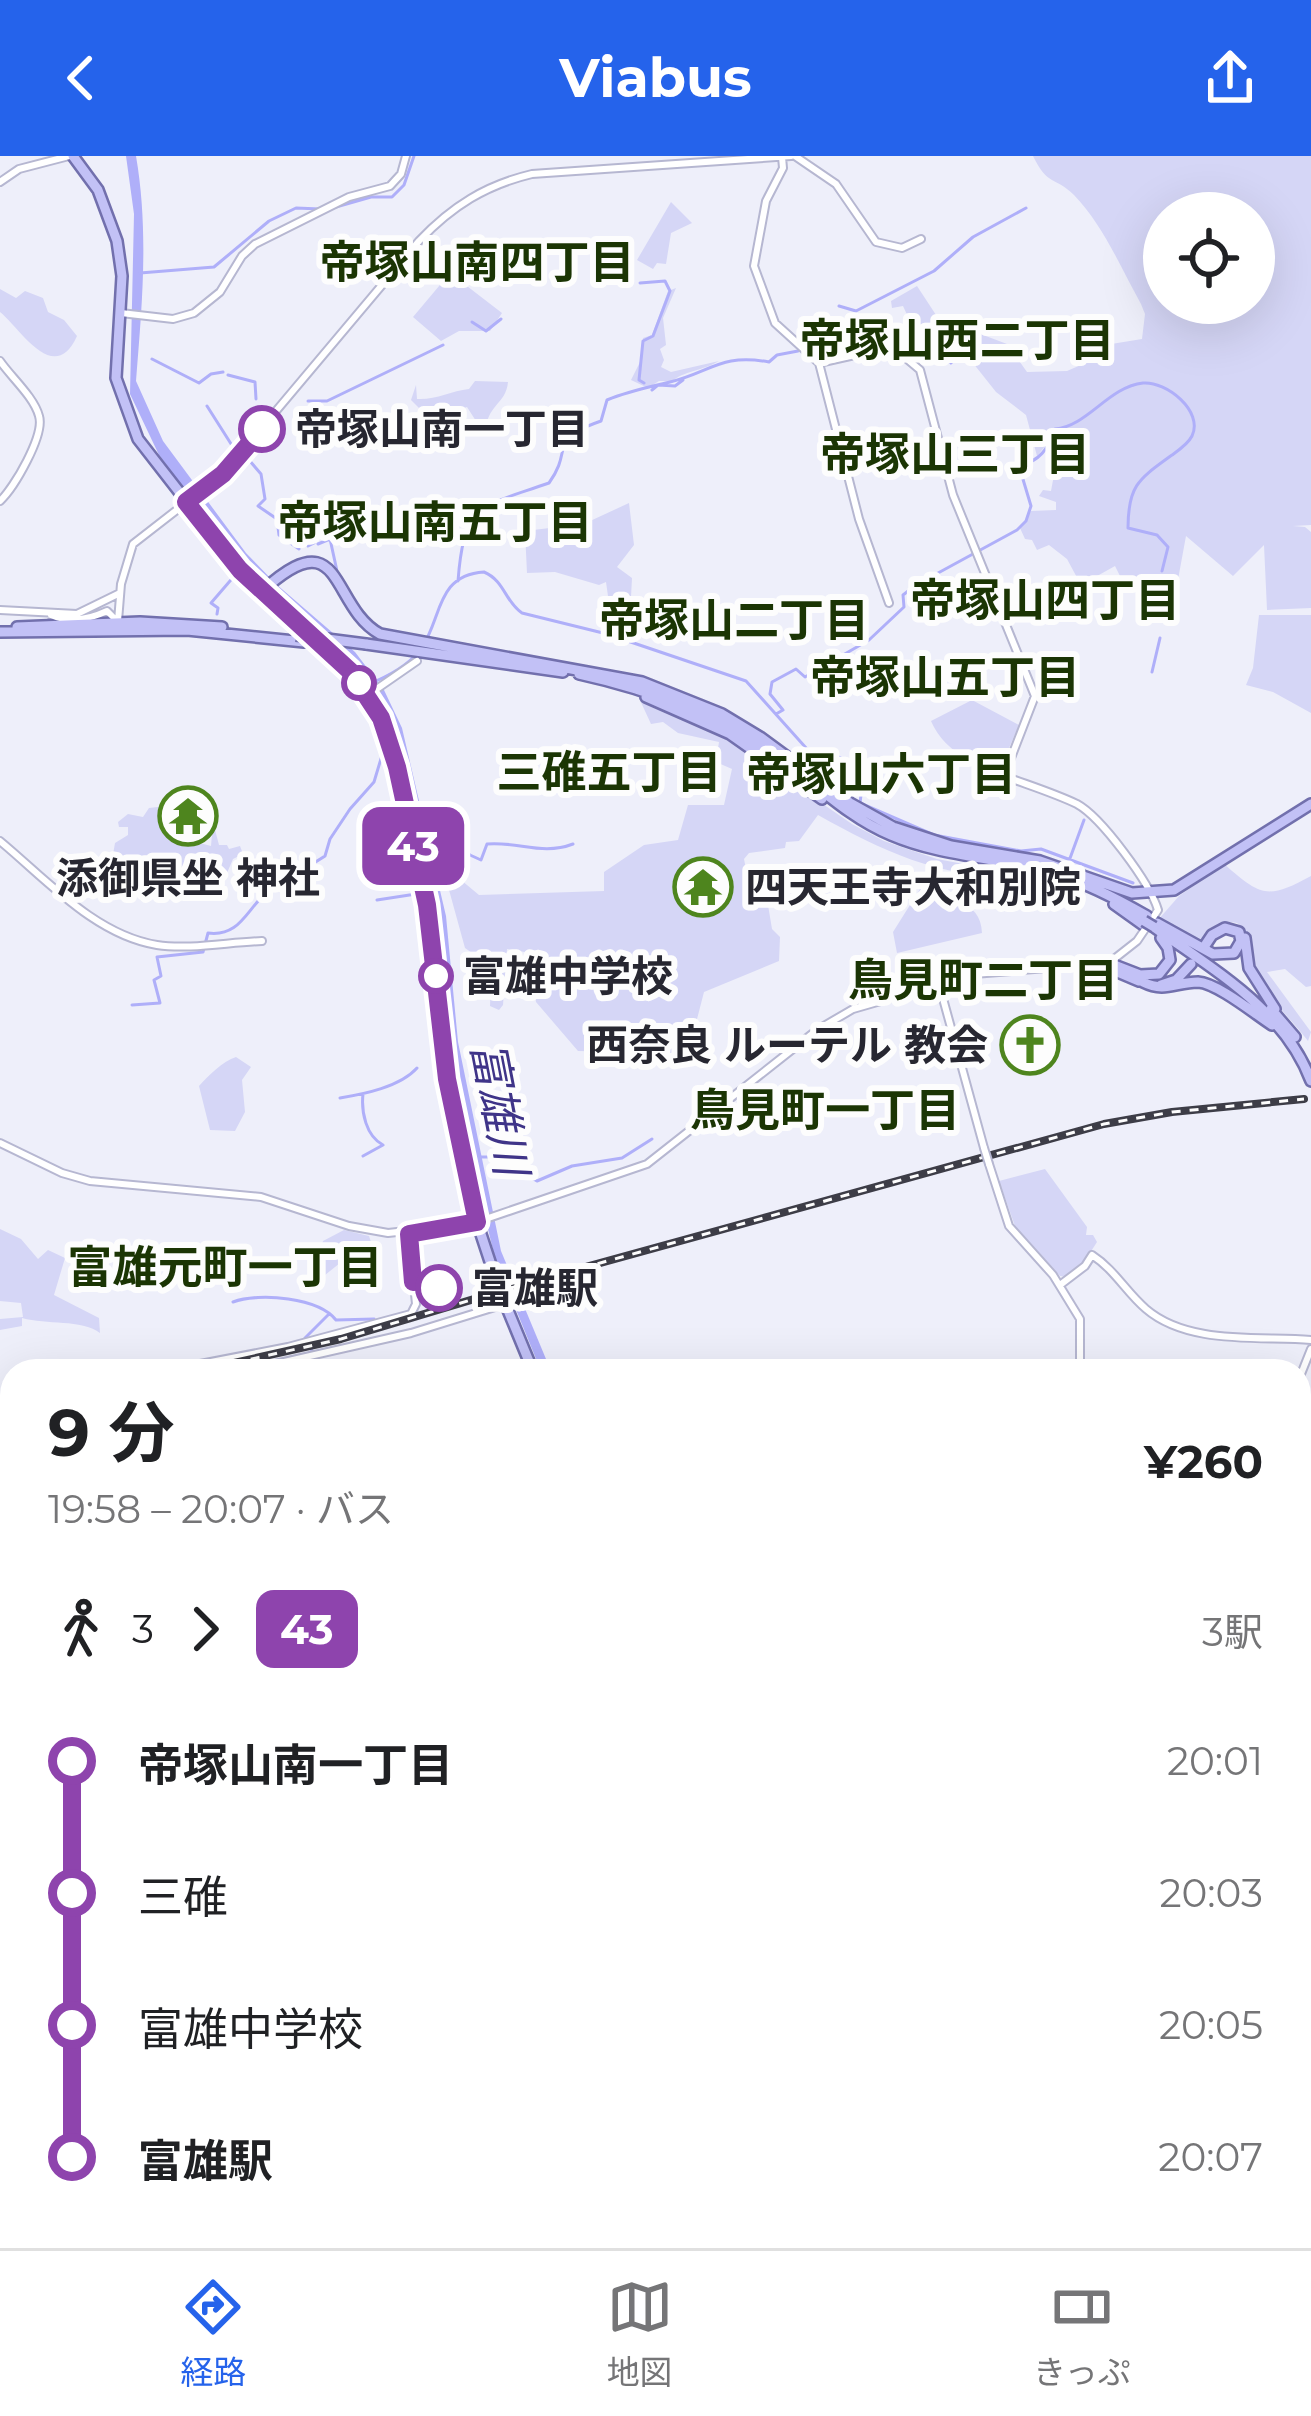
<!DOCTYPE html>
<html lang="ja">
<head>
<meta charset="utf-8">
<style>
	:root { --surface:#fff; --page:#f2f2f2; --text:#202124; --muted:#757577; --line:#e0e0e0; --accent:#2563eb }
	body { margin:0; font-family:Montserrat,"Noto Sans JP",sans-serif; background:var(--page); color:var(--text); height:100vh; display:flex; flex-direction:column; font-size:45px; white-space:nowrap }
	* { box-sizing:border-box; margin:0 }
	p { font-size:39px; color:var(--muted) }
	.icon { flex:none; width:66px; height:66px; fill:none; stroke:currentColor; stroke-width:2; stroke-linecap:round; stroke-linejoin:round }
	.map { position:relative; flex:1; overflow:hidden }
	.sheet { position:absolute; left:0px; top:1203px; width:1311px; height:891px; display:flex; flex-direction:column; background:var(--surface); border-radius:36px 36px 0 0; box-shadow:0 12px 48px #0002 }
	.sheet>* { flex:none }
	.badge { padding:0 24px; border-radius:18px; font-size:42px; line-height:78px }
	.fabs { position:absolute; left:1143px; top:36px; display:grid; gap:24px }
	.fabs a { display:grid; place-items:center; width:132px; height:132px; border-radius:50%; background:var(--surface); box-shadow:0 12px 48px #0002; font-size:60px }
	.map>.badge { position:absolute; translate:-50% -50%; box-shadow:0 0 0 6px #fff }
	.legs { display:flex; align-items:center; gap:18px; height:132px; padding:0 48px; font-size:39px }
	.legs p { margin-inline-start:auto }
	.head { display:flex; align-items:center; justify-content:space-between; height:204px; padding:0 48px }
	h1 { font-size:66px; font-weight:700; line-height:90px }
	ul { padding:0 48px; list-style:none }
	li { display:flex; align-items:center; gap:42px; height:132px; font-size:45px }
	li i { display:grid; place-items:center; width:18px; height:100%; margin:0 15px; background:currentColor }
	li i::after { content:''; width:30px; height:30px; margin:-15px; border:9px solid; border-radius:50%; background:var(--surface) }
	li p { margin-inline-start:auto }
	li:first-child i { background:linear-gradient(#0000 50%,currentColor 0) }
	li:last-child i { background:linear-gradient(currentColor 50%,#0000 0) }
	header { display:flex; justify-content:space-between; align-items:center; height:156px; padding:0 48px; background:var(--accent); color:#fff; font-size:54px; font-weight:700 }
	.menu { display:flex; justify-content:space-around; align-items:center; height:168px; border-top:3px solid var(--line); background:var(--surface); font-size:33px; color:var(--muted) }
	.menu a { display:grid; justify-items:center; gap:6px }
	.menu .selected { color:var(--accent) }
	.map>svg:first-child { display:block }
	.green { fill:#d5d6f6; fill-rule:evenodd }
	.water { fill:#afaff9 }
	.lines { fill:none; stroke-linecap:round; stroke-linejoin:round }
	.stream { stroke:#afaff9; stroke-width:3 }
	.minor-casing { stroke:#b6b7d1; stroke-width:10 }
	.major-casing { stroke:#7270ad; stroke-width:14 }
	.minor { stroke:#fff; stroke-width:6 }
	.major { stroke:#c2c1f6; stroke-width:9 }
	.rail-casing { stroke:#3d3d47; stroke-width:8 }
	.rail { stroke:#fdfdfd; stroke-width:3; stroke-dasharray:9; stroke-linecap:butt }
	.minor-bridge-casing { stroke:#b6b7d1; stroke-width:10; stroke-linecap:butt }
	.major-bridge-casing { stroke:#7270ad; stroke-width:14; stroke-linecap:butt }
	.minor-bridge { stroke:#fff; stroke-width:6 }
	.major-bridge { stroke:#c2c1f6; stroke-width:9 }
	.line-1-casing { stroke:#fff; stroke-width:27 }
	.line-1 { stroke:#8e44ad; stroke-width:18 }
	.stop-1-dot { fill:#fff; stroke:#8e44ad; stroke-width:6 }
	.labels { text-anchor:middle; stroke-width:12; stroke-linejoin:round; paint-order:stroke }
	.stop-label { font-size:42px; font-weight:bold; fill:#272731; stroke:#fdfdfd; text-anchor:start }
	.poi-label { font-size:42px; font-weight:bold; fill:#272731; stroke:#fdfdfd }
	.neighbourhood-label { font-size:45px; font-weight:bold; fill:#1b3504; stroke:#fdfdfd }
	.water-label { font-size:45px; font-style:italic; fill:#3f3488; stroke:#fdfdfd }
</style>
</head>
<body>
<header><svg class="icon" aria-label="back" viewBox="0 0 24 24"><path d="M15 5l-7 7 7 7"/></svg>Viabus<svg class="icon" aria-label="share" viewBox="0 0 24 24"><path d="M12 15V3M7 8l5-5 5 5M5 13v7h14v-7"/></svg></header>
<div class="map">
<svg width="1311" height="2092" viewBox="0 0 1311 2092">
	<rect width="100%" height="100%" fill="#eeeffa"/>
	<path class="green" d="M1033,0H1311V369L1293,370L1305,371L1311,376V452L1267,454L1264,389L1233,420L1186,380L1177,429L1124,428L1115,410L1081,429L1067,403L1049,389L1037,394L1032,384L1025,383L1020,372L1031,355L1056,354V346L1039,340L1043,334L1051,335L1056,308L1065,287L1052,282L1037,300L1026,259L996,236L973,207L978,200L975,190L953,198L915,176L903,150L892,152L891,145L917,130L938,162L1007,188L1027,216L1067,215L1097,202L1099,190L1142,183L1145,158L1141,148C1121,112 1103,69 1074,39C1055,20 1048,31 1033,0ZM1164,57H1254V147H1164Z
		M671,46L692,67L671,77L666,108L657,107L653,113L637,104Z
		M450,117L502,157L490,175H459L441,185L413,161Z
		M676,132L663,162L666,189L660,193L664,204L661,211L671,216L719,205C705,214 681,216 673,225H659L648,232L631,224L641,204L643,182L652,179L668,135Z
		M0,133L16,142L25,135L43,142L48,156L64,164L77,180C54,231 20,172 0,156Z
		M475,225L508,226C506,249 486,248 485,279L467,251L430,263L411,244L416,229L417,243C436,244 451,235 469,233Z
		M629,347L634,389L617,411L632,422L631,441L608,440L606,426L599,429L555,416L527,417L525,375L558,371L562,378Z
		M1259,459H1311V557L1273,536L1246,529L1253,512Z
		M639,542L712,572L852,668L884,685L937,703L1017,718V721C940,722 884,696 818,659L799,685L786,686L785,692L749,697L744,703L753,749H768L772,773L780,781L779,805L704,836L696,867L695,894L680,898L663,896L649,910L627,896L578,895L536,846L531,797L507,793L503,849L499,854L490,850L492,811L465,792L446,723L461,724L479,739L604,735V716L644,689L678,684L688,649H724L732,613L716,606L719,586L678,577L663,566L651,568Z
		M972,544L1019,569L999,615C969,604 945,596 931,565Z
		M184,648L186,655L179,659L180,666L188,667L189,679H196V686L211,690L213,666L219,689H227L229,693L240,690L243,698L233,703L227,717L198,730L196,725L183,726L184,732L170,734L165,740L116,726L111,710L115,687L128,679V671H119L118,666L128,658L143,661L149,652Z
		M1224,708C1261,740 1267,744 1311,720V830L1306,831L1285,813L1267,816L1311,876L1308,885C1291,863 1266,840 1253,815C1247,804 1251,788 1246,777C1234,752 1209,777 1200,789L1158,764L1179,740Z
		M920,733C946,744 981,742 982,777L897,797L893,776Z
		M236,901L251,911L242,924L245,956L235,975L210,974L199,930C208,920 223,905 236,901Z
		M1045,1013L1087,1071L1086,1079H1093L1097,1086L1081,1111L1066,1121L1060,1120L1015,1070L999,1025Z
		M0,1073L21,1083L38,1103L48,1094L65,1102L54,1139L99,1162L100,1177C81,1163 47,1169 22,1162V1170L0,1174V1163L23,1161L21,1147L0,1145Z
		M344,1074L369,1080L377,1104H370L369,1110H350L345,1103L325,1119L319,1098L323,1085Z
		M1311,1318V2000L1299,2005V1731L1304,1729L1299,1719V1323Z
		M0,2027L12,2031V2082H86L91,2092H0Z
		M320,2082H486V2092H322Z
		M956,2082H1141L1140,2092H981Z"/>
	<path class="water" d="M126,0H136C149,76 142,149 136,225L163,285L246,397L276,428L355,496L384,534L402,572L446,760L458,886L501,1095L551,1215H541L495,1102L461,962L448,887L439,774L404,612L390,565L376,539L352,509L231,396L159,299L130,238L134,58Z"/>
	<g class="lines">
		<path class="stream" d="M329,53L371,41H392L404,29L414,0
			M140,117L214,111L269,65L296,52L320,53
			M640,127L665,125L670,135L653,180L643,185L639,224L644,227
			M839,150L856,155L934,115L973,81L1026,52
			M472,166L486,175L501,163
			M858,182L884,175L908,185L916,182L946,197L951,207
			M152,203L199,227L211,218L223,216
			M228,219L255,226L256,243
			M652,234L658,229L675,230L683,224
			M308,245H327L443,189
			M207,250L233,291
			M249,304L261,318L265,343L258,350L277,363L279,379L299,393
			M318,388L330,383L337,415
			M308,390L314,387
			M458,425C464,346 481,351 549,327C575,291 545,285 601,265L607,244C628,235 649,231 670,226C711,216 721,197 769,206L777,199L798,195L816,169
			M217,458L218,452L211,447L236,418
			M1152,516L1160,482
			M376,525C392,518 412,506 422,491C442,462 436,419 484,416C505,425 505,446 522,457L607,478L746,525L807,593L831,597L864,614L860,647L934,679L1021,695L1041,693L1133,727
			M776,558L783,554L770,538L772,526L796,513L805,521L869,484L904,451L903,439L916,429L1017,374L1026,365L1031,350L1019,310C1040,305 1048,293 1055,273C1088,270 1108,231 1143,227C1166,225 1204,255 1192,280C1188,288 1179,294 1172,299C1139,323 1128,329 1128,372L1157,379L1168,391L1162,415
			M434,673L443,672L470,699L481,704L487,688C518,685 542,700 573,688
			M1069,705L1084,664
			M377,744L416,738
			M132,849L160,847L154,824L161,820L157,801L203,796L208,777C240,781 246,754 267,736C284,723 307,712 325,700L330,683L350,653L374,626L383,596L400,592
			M340,942C364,938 400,931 417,912
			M363,1000L383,989C366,980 361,956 363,938
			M481,1001H507L519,1015L537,1025L572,1010L622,1002L652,983
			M233,1146C260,1136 319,1142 336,1164L374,1163
			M316,1215V1202L305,1182L329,1158
			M0,1664L12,1663
			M0,2016L12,2017
			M1245,2082L1253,2087L1266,2085L1291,2092
			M1218,2092L1223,2085L1234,2082"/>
		<defs>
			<path id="minor" d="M795,0L836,28L876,86L902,92L921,83
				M782,1L783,12L766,45L754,110L775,167L819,207L859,363L889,447
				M0,26L19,13L69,0
				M121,157L173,163L194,157L220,136L242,100L255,88L349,41L390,30L401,18L406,0
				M0,205C11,221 34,241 39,260C45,279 14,332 0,345
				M0,454L77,458L120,437
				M51,459C69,467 90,463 107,455L115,463
				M118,465L121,428L133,388L223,318L419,85C452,50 486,29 532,18L791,0
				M368,539L417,505
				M0,685C46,723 95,779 157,789C189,794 229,786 262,785
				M939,828L984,992
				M0,987L62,1017L90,1025L261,1041L349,1070L388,1077L471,1068L647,1008L817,874L853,853L974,818L1109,807L1137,785L1158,754C1150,727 1101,661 1077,648C1054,637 1028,629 1004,620L1035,540L953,339L920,214L901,198L886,192L819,207
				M989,1008L1009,1070L1053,1119L1080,1163V1215
				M1060,1129L1085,1110L1092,1099C1115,1114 1126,1136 1146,1153C1188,1189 1258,1180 1311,1184
				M164,1215L288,1191L411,1158L416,1148L409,1078
				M244,1215L411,1177L505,1148
				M1299,1223L1311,1193
				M0,1244L12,1242
				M0,1260L12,1258
				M1299,2008L1311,2004
				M859,2092L864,2082"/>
			<path id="major" d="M73,0L98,34L117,85L122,120L116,222L138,283L240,414L350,515L381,562L397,611L427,749L447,923L477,1066L498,1130L533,1215
				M261,436C344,360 329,450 380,478L642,526L722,558L760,581L850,647L893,671L951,690L1040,705L1132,737L1174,734L1311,648
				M17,471L140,466L222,471
				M0,476L187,474L304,486
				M366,488L563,516
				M579,518C652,534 716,559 778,601
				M646,541L730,578L822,643
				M806,622C832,643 859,666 891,679C940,700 994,701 1045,715C1081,724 1115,742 1147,760
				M1114,748L1142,768
				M1157,767L1213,798L1234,797L1241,785L1239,776L1225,772L1212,779L1204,791
				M1154,771C1213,814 1284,853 1311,925
				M1245,782L1249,812L1275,853
				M1109,807L1140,819L1159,818L1170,804L1168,792L1161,782
				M1109,807L1113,814L1139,825
				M1143,826C1165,837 1176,826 1198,826C1217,827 1255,858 1272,869
				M1161,829L1176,824L1191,808
				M1271,853L1295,881
				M602,2082L607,2092
				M625,2082L630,2092"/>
		</defs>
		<use href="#minor" class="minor-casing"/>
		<use href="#major" class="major-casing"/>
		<use href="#minor" class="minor"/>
		<use href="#major" class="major"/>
		<defs>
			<path id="rail" d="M198,1215L341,1183L524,1128L1104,968L1172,956L1304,943
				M0,1252L12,1250"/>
		</defs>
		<use href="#rail" class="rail-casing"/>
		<use href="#rail" class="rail"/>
		<defs>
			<path id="minor-bridge" d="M984,992L989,1008"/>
			<path id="major-bridge" d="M296,479L366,488
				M1144,765L1154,771"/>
		</defs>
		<use href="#minor-bridge" class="minor-bridge-casing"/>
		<use href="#major-bridge" class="major-bridge-casing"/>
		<use href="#minor-bridge" class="minor-bridge"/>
		<use href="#major-bridge" class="major-bridge"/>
	</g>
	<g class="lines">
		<defs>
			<path id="line-1" d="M262,273L223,318L186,346L240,414L350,515L381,562L397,611L427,749L447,923L477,1066L409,1078L413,1126L437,1124L439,1132"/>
		</defs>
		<use href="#line-1" class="line-1-casing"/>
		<use href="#line-1" class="line-1"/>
	</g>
	<defs>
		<symbol id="temple-ring" viewBox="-11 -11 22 22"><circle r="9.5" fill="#fdfdfd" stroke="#4e851e" stroke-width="1.5"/><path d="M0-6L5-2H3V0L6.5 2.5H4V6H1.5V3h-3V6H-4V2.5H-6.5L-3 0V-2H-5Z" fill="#4e851e"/></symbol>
		<symbol id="church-ring" viewBox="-11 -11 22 22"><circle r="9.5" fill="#fdfdfd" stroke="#4e851e" stroke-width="1.5"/><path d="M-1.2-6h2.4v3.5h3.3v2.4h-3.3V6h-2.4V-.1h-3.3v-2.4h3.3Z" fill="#4e851e"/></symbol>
	</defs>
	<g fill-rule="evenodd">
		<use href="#temple-ring" x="155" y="627" width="66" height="66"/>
		<use href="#temple-ring" x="670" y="698" width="66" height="66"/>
		<use href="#church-ring" x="997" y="856" width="66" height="66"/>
	</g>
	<g class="stop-1-dot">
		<circle cx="262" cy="273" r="21"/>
		<circle cx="359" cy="527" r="15"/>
		<circle cx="436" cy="820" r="15"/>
		<circle cx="439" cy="1132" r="21"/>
	</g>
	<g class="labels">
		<g class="stop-label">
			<text x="295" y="288">帝塚山南一丁目</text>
			<text x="463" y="835">富雄中学校</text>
			<text x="472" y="1147">富雄駅</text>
		</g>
		<g class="poi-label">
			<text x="188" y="737">添御県坐 神社</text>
			<text x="745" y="746" text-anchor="start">四天王寺大和別院</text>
			<text x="988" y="904" text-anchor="end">西奈良 ルーテル 教会</text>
		</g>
		<g class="neighbourhood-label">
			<text x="477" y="122">帝塚山南四丁目</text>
			<text x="957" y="200">帝塚山西二丁目</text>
			<text x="955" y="314">帝塚山三丁目</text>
			<text x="435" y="382">帝塚山南五丁目</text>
			<text x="1045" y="460">帝塚山四丁目</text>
			<text x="734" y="480">帝塚山二丁目</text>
			<text x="945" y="537">帝塚山五丁目</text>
			<text x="609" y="632">三碓五丁目</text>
			<text x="881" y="634">帝塚山六丁目</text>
			<text x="983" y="840">鳥見町二丁目</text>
			<text x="825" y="970">鳥見町一丁目</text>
			<text x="225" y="1127">富雄元町一丁目</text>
		</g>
		<g class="water-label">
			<text transform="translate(500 952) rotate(79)" y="16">富雄川</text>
		</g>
	</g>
</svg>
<div class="fabs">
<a><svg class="icon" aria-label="locate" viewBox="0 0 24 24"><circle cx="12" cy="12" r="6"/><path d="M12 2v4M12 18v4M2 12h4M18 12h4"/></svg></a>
</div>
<b class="badge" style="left:413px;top:690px;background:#8e44ad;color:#fff">43</b>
<section class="sheet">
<div class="head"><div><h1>9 分</h1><p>19:58 – 20:07 · バス</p></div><b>¥260</b></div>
<div class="legs"><svg class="icon" aria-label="walk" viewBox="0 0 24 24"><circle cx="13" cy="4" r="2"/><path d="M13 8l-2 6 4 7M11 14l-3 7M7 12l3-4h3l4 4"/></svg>3<svg class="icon" aria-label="forward" viewBox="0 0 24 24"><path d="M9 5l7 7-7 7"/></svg><b class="badge" style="background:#8e44ad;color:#fff">43</b><p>3駅</p></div>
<ul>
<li><i style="color:#8e44ad"></i><b>帝塚山南一丁目</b><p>20:01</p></li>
<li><i style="color:#8e44ad"></i><span>三碓</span><p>20:03</p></li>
<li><i style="color:#8e44ad"></i><span>富雄中学校</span><p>20:05</p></li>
<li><i style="color:#8e44ad"></i><b>富雄駅</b><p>20:07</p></li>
</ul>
</section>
</div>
<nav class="menu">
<a class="selected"><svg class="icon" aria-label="directions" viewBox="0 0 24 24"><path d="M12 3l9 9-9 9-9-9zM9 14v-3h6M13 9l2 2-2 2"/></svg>経路</a>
<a><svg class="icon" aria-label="map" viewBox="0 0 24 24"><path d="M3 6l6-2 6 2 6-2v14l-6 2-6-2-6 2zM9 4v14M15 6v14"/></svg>地図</a>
<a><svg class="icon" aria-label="tickets" viewBox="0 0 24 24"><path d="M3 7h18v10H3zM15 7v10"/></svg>きっぷ</a>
</nav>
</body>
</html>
